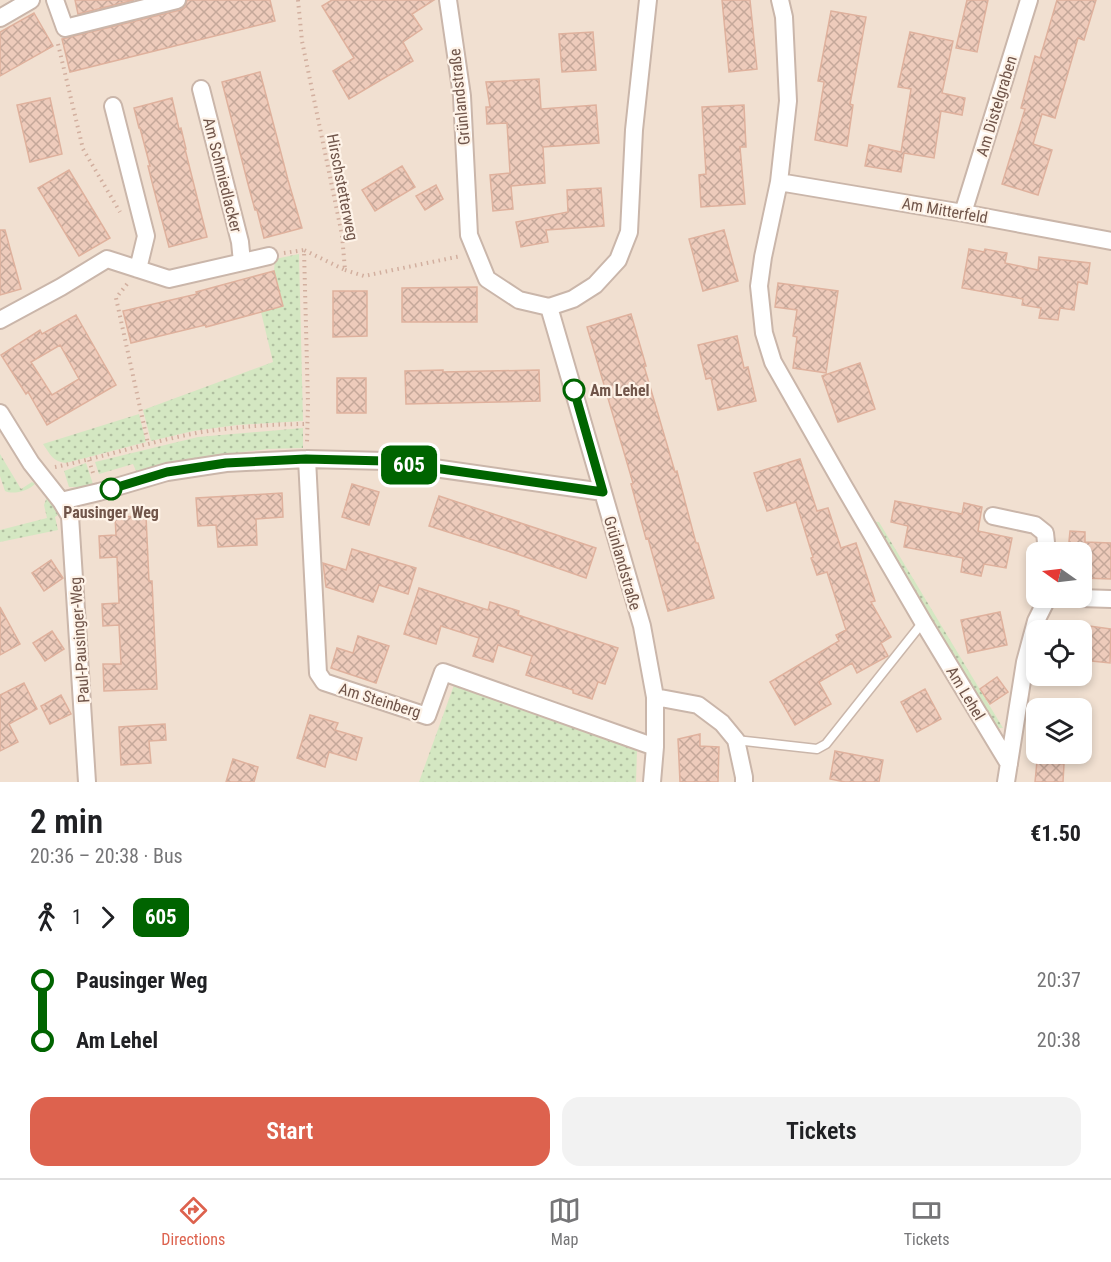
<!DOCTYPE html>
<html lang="en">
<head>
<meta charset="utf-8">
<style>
	:root { --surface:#fff; --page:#f2f2f2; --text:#202124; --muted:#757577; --line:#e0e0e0; --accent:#dd624e }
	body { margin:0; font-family:"Roboto Condensed",sans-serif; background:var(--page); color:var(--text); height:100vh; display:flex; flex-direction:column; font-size:22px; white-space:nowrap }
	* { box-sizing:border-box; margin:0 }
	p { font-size:20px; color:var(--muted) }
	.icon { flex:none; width:33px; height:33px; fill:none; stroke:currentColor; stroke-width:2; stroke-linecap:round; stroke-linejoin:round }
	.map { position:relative; height:782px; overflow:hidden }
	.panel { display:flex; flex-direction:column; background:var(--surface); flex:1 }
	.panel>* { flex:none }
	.badge { padding:0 12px; border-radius:9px; font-size:21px; line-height:39px }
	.needle { width:39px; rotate:284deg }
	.fabs { position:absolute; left:1026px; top:542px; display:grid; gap:12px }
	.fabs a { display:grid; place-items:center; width:66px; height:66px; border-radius:12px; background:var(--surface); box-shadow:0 3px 9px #0003; font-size:30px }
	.map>.badge { position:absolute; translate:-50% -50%; box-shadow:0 0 0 3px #fff }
	.legs { display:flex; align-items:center; gap:9px; height:66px; padding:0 30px; font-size:20px }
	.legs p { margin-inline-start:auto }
	.headline { display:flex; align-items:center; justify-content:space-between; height:102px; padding:0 30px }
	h1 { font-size:33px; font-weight:600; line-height:45px }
	.cta { display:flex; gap:12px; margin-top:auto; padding:12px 30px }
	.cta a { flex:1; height:69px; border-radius:18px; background:var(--accent); color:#fff; font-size:24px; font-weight:600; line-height:69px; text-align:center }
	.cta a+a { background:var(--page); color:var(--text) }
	ul { padding:0 30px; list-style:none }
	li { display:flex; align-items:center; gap:21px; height:60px; font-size:22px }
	li i { display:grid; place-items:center; width:9px; height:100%; margin:0 8px; background:currentColor }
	li i::after { content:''; width:15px; height:15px; margin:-8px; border:4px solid; border-radius:50%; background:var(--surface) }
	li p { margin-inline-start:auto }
	li:first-child i { background:linear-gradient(#0000 50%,currentColor 0) }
	li:last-child i { background:linear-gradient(currentColor 50%,#0000 0) }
	.tab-bar { display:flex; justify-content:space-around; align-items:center; height:84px; border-top:2px solid var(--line); background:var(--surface); font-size:16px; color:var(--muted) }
	.tab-bar a { display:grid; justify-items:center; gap:3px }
	.tab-bar .selected { color:var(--accent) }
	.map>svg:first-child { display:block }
	.residential { fill:#f1e0d1; fill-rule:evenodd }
	.grass { fill:url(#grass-dots) }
	.building { fill:url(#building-cross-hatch); stroke:#dfb19d; stroke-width:1.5; fill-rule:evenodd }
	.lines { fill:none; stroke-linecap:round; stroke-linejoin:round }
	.service-casing { stroke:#cab6aa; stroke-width:11 }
	.minor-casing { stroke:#cab6aa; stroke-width:20 }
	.path { stroke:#d2af9f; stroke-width:4; stroke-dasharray:1.5 4.5; stroke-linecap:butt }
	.service { stroke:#fff; stroke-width:8 }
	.minor { stroke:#fff; stroke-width:16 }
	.line-1-casing { stroke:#fff; stroke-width:14 }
	.line-1 { stroke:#006400; stroke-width:9 }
	.stop-1-dot { fill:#fff; stroke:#006400; stroke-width:3 }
	.labels { text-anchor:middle; stroke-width:4.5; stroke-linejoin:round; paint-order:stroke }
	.street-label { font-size:16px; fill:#70554a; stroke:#fef3e8 }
	.stop-label { font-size:16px; font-weight:bold; fill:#70554a; stroke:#fef3e8; text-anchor:start }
</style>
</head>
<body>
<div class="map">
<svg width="1111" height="782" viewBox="0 0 1111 782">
	<defs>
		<pattern id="grass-dots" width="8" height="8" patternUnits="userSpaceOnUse" patternTransform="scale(1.5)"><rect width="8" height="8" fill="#d4e7c2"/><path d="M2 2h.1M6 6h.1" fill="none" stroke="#b0bea0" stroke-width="1.8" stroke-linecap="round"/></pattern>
		<pattern id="building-cross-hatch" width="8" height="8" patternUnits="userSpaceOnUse" patternTransform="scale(1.5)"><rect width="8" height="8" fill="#eecbbb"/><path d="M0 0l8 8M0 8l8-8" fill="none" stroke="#c5a89a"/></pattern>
	</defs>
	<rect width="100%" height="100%" fill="#faefe2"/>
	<path class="residential" d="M0,0H1111V782H0ZM1036,552H1082V597H1036ZM1036,630H1082V675H1036ZM1036,708H1082V753H1036Z"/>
	<path class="grass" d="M299,254L303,421L237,425L193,431L151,441L143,410L273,362L261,312L283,306L274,271L275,259Z
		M139,414L146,442L66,463C53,462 50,454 43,444Z
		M303,428V448L268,449L203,457L137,473L133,464L99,474L95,462L198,437Z
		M0,454L21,489L32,482L35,484C28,491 13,495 5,491L0,476Z
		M86,463L93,484L81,487H69L64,471Z
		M47,497L55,505L61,513L55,517L58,530L0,542V530L47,518L44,505Z
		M870,521L879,522L1003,728H995Z
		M454,685L631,746L637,751L636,782H419Z"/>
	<path class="building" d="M75,0H134L78,14Z
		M187,0H270L275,21L70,72L62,39L180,10L185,7Z
		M332,0H434L412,14L422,29L403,42L413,61L349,99L333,71L354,58L322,6Z
		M722,0H750L757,69L729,72Z
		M967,0H988L977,52L956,48Z
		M1057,0H1096L1084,40L1078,38L1055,118L1042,114L1033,144L1052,150L1038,195L1002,184L1025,109L1021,108L1035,56L1040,58Z
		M831,11L866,17L850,104L853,105L847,146L815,140L824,82L818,81Z
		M34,13L53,46L0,76V32Z
		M593,32L596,70L562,72L559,34Z
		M910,32L953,41L942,93L965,98L962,115L941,111L934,158L904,153L901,172L865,166L869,145L901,152L911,89L898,87Z
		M260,72L288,180L302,228L264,238L257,210H255L248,184L222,82Z
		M539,79L541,109L596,105L599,143L543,147L545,183L511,186L513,209L493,211L490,175L510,173L507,123L487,124L486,107H490L486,82Z
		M50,98L62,154L30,162L17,105Z
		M172,98L179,129L181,128L186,149H185L207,237L169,247L153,186L148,166H150L140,128H139L134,108Z
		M744,105L746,147H740L745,204L701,207L699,175L706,174L702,107Z
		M402,166L415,187L375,211L362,190Z
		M69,170L110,238L79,256L38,188Z
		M436,185L443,199L425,210L416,196Z
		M601,188L604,226L546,230L548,242L521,247L516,222L568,212L567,190Z
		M0,230H5L21,289L0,295Z
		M724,230L738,281L703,291L689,239Z
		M969,249L984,252L985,249L1007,253L1005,263L1038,270L1039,257L1090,263L1087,284L1078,282L1074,310L1060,308L1058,320L1039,318L1041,308L1022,305L1023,299L962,288Z
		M274,271L283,306L206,327L205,325L131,343L123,311L197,294L196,292Z
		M778,283L838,291L826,373L793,368L797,337L793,336L797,310L775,307Z
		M477,287V322H402V288Z
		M333,291H367V336L333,337Z
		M631,314L646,366H644L675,472L677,471L696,543H698L714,598L668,611L648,538L646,539L631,484L633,483L587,327Z
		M76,315L116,385L47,425L28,392L26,394L1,355L40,330L42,334ZM60,345L79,379L52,395L31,362Z
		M737,336L744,368L748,367L756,401L718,410L711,378L706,379L698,345Z
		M860,363L875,409L838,422L822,376Z
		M443,370V372L539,370L540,401L406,404L405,371Z
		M337,378H366V413H337Z
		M800,459L817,511L828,508L841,548L856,543L875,601L871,602L891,637L881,643L888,656L857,673L852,663L819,682L831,704L795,725L770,682L839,641L836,635L846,630L827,572L817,575L811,558L813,557L796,502L767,511L754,473Z
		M352,484L379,492L369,525L342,517Z
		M282,493L283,517L256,519L257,545L218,547L216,525L198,526L196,498Z
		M439,496L596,548L586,578L517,554L429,526Z
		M895,501L962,514L964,503L982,507L978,531L1012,538L1006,568L984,564L981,576L961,572L963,558L904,547L908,526L891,522Z
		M146,516L149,581H152L157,689L104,691L103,664H121L119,625L103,626L102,604L119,603L117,557L100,558L99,536L116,535L115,517Z
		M1070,531L1085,532V542L1111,543V579L1082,578V552H1068Z
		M352,549L416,568L408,594L379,585L373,602L326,587L323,563L346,570Z
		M51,560L63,578L44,591L32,573Z
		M419,588L488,610L490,602L519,611L518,615L618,648L605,684L598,682L592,699L573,693V690L526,675L532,656L498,645L493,662L473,656L479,638L441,626L436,644L404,634Z
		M0,607L20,644L0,655Z
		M1000,612L1007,645L968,653L961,620Z
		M1082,625L1111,629L1110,663L1082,660Z
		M52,631L64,649L45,661L33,643Z
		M358,636L389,646L376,683L331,668L337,648L353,653Z
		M997,677L1008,692L990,704L980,689Z
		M24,683L37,709L9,724L18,742L0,751V695Z
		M925,689L941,719L917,732L901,702Z
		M61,695L71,714L50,724L41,706Z
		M310,715L338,723L335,730L362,738L356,760L329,752L325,767L297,758Z
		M165,724L166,740L149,741L151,763L121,765L119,727Z
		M700,734V746L719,747L718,782H680L678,739Z
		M835,751L883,760L879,782H845L830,779Z
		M233,759L258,767L254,782H226Z
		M1037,761L1064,764L1063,782H1035Z"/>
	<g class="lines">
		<defs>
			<path id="service" d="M736,740L817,749L826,744L923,622"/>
			<path id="minor" d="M55,0L65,28L177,0
				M448,0L462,96L469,235L487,279L519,300L549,307
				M780,0L784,17L788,101L779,182L763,257L759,286L764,333L773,362L843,485L923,622L1009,764
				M0,18L31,0
				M201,89L240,242L242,262
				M113,106L146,236L138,269
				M779,182L963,213L1111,241
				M963,213L1029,0
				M549,307L642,626L655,697V747L652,782
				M549,307L573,299L595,285L618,260L629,232L634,130L648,0
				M0,320L61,287L107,259L169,279L269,256
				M0,413L31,463L61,501L99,492L167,472L226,463L307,459L385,461L603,492
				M307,459L318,673L324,682L427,716L443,672L655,747
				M61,501L70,516L87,782
				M993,516L1035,525L1045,533L1047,552
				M655,697L698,705L722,723L736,740L744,777V782
				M1006,782L1025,662L1036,621L1048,597L1111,599"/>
		</defs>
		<use href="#service" class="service-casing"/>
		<use href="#minor" class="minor-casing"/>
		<path class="path" d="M298,0L302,41L342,235L345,270L304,250L308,403L307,443
			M58,44L83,149L120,212
			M284,253L304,250
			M345,270L364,276L461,256
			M127,284L116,298L148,444
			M89,460L94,476
			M55,467C104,457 152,441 202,432C236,427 273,424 307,424"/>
		<use href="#service" class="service"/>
		<use href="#minor" class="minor"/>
	</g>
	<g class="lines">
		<defs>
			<path id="line-1" d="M111,489L167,472L226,463L306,459L385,461L603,492L574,390"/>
		</defs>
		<use href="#line-1" class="line-1-casing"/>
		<use href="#line-1" class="line-1"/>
	</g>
	<g class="stop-1-dot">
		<circle cx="574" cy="390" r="10"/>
		<circle cx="111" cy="489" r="10"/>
	</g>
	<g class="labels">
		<g class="street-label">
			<text transform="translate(459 97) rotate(-96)" y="6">Grünlandstraße</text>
			<text transform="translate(996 106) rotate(-73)" y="6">Am Distelgraben</text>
			<text transform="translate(223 175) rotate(76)" y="6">Am Schmiedlacker</text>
			<text transform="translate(343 187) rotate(79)" y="6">Hirschstetterweg</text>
			<text transform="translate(945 210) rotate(10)" y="6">Am Mitterfeld</text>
			<text transform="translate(623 563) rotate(74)" y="6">Grünlandstraße</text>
			<text transform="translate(79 640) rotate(-94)" y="6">Paul-Pausinger-Weg</text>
			<text transform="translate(966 693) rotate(59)" y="6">Am Lehel</text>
			<text transform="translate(380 700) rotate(17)" y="6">Am Steinberg</text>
		</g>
		<g class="stop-label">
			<text x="590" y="396">Am Lehel</text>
			<text x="111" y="518" text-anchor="middle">Pausinger Weg</text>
		</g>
	</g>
</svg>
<div class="fabs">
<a><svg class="needle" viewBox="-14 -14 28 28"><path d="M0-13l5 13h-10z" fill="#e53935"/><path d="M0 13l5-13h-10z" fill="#757577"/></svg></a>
<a><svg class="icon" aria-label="locate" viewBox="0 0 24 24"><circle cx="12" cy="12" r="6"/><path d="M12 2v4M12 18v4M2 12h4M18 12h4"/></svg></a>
<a><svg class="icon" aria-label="layers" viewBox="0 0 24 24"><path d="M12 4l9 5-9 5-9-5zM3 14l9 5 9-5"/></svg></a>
</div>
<b class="badge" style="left:409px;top:465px;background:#006400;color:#fff">605</b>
</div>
<section class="panel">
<div class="headline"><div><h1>2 min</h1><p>20:36 – 20:38 · Bus</p></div><b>€1.50</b></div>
<div class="legs"><svg class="icon" aria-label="walk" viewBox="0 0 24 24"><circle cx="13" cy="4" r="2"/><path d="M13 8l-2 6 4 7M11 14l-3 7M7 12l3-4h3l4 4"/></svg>1<svg class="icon" aria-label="forward" viewBox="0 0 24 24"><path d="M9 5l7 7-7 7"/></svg><b class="badge" style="background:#006400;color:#fff">605</b></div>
<ul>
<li><i style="color:#006400"></i><b>Pausinger Weg</b><p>20:37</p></li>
<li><i style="color:#006400"></i><b>Am Lehel</b><p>20:38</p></li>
</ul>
<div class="cta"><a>Start</a><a>Tickets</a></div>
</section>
<nav class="tab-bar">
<a class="selected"><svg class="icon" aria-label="directions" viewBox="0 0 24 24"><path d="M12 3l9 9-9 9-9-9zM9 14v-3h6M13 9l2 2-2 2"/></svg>Directions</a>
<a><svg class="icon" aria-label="map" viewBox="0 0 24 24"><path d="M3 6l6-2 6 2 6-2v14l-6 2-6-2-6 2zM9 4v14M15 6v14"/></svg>Map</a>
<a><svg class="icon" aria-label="tickets" viewBox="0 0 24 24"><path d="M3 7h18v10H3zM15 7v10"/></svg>Tickets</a>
</nav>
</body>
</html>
